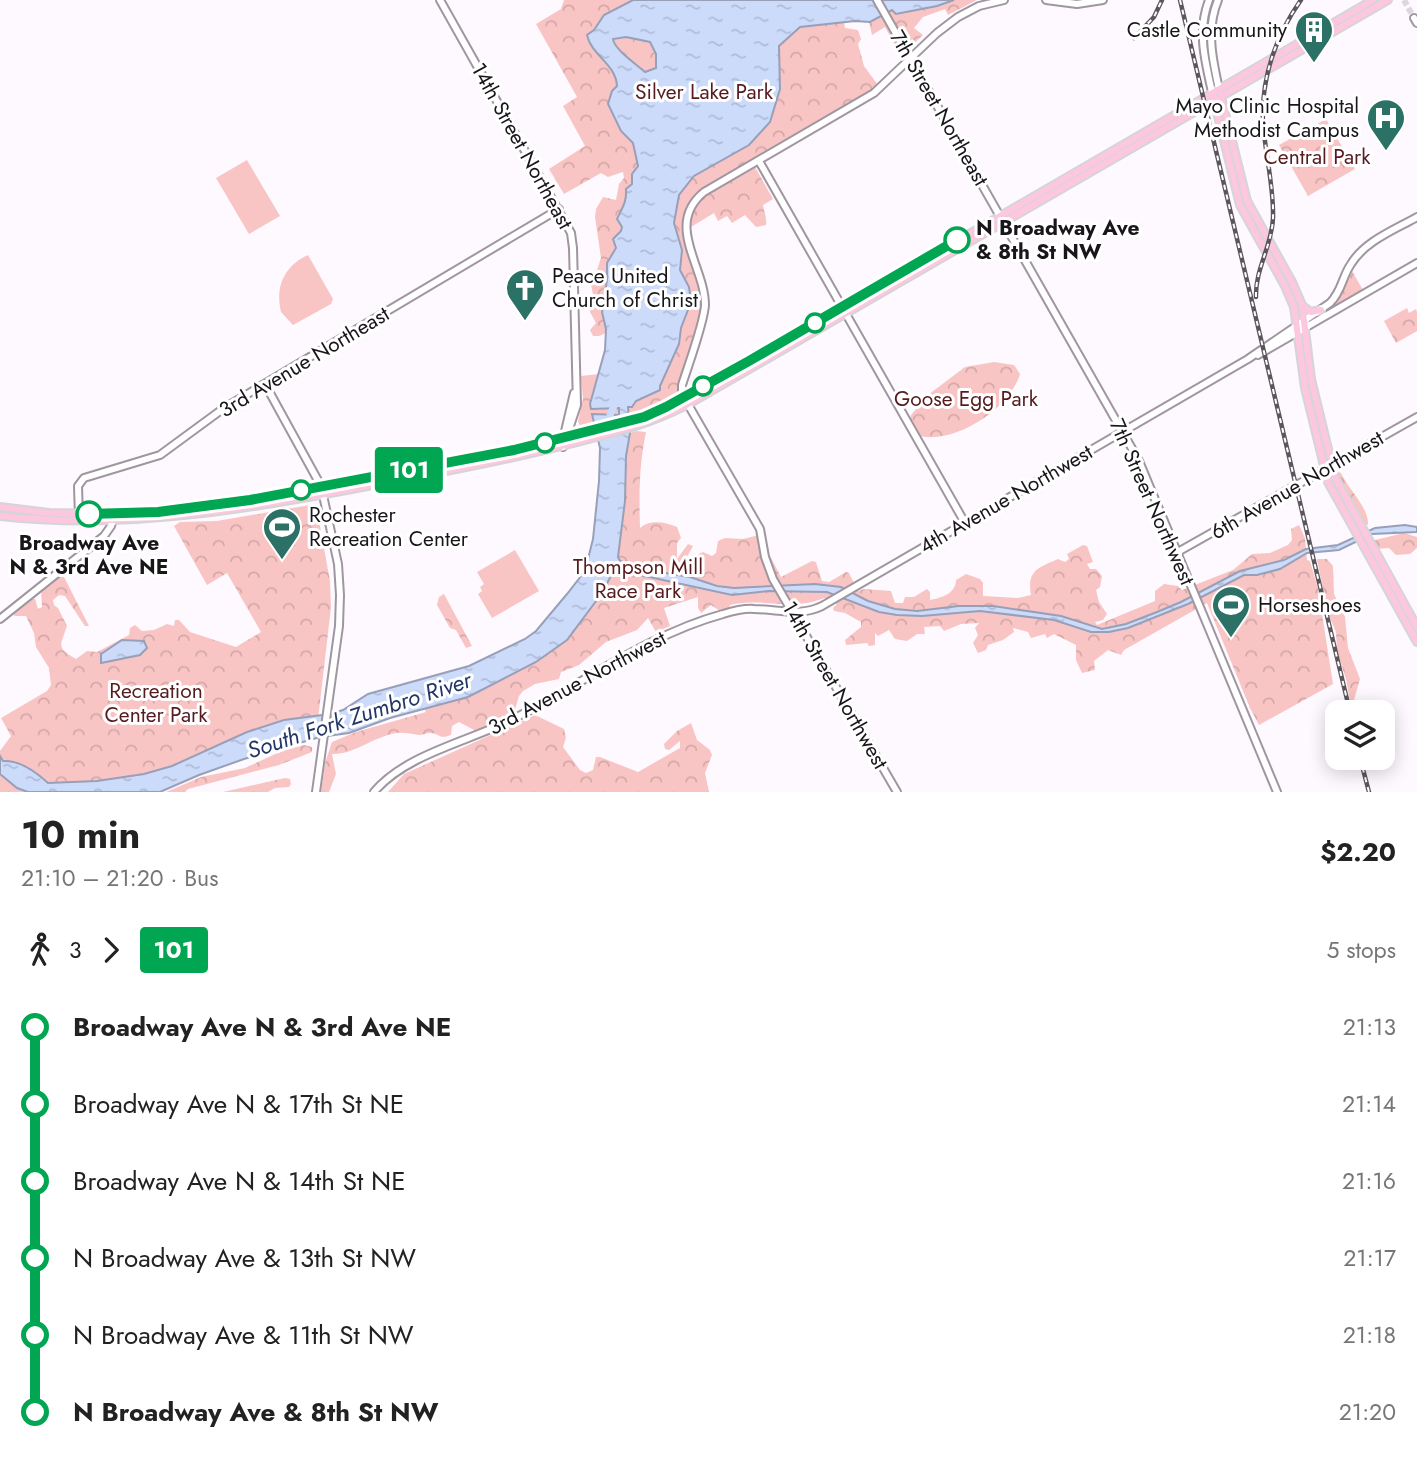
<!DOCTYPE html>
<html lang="en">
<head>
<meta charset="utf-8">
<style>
	:root { --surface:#fff; --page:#f2f2f2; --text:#222; --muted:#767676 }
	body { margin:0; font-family:Jost,sans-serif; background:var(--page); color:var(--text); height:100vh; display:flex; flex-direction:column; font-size:26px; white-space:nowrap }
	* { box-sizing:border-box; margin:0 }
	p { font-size:23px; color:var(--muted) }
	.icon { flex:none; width:38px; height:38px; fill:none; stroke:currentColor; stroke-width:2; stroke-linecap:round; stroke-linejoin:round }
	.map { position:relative; height:792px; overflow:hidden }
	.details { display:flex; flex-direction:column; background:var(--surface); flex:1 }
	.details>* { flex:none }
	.badge { padding:0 14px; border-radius:5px; font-size:24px; line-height:46px }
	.tools { position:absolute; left:1325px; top:700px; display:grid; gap:14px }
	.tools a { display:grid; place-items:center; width:70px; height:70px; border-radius:14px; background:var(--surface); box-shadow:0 4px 18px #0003; font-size:35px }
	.map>.badge { position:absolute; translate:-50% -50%; box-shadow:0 0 0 4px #fff }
	.legs { display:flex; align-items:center; gap:10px; height:77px; padding:0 21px; font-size:23px }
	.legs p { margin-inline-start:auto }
	.overview { display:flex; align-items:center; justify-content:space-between; height:119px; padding:0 21px }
	h1 { font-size:38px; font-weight:700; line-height:52px }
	ul { padding:0 21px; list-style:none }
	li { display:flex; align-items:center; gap:24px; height:77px; font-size:26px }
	li i { display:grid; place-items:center; width:10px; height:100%; margin:0 9px; background:currentColor }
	li i::after { content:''; width:18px; height:18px; margin:-9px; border:5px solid; border-radius:50%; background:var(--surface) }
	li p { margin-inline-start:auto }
	li:first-child i { background:linear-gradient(#0000 50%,currentColor 0) }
	li:last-child i { background:linear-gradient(currentColor 50%,#0000 0) }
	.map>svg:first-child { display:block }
	.grass { fill:#f8c5c4 }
	.forest { fill:url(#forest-crowns) }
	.water { fill:url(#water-ripples); stroke:#97a0b8; stroke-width:2; fill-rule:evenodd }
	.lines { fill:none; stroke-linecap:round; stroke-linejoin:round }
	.river { stroke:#cddbfb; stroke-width:7 }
	.secondary-tunnel { stroke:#dbd7dc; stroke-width:6; stroke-dasharray:6 3; stroke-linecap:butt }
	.secondary-casing { stroke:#a096a1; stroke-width:10 }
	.primary-casing { stroke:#d6d5d6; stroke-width:10 }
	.secondary { stroke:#fff; stroke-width:6 }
	.primary { stroke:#fcc7df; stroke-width:6 }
	.rail-casing { stroke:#5a565b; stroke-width:4.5 }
	.rail { stroke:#fff; stroke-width:2; stroke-dasharray:5; stroke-linecap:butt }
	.line-1-casing { stroke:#fff; stroke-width:16 }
	.line-1 { stroke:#00a651; stroke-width:10 }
	.stop-1-dot { fill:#fff; stroke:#00a651; stroke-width:3.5 }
	.labels { text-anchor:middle; stroke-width:6; stroke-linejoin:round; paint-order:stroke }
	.poi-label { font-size:21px; fill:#19161a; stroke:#fff; text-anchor:start }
	.park-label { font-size:21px; fill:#561a1f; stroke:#fff }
	.street-label { font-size:21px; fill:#19161a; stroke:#fff }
	.stop-label { font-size:21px; font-weight:bold; fill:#19161a; stroke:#fff; text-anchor:start }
	.water-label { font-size:23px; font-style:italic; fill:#233666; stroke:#fff }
</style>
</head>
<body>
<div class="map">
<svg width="1417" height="792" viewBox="0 0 1417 792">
	<defs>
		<pattern id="forest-crowns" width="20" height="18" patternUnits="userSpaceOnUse" patternTransform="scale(1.75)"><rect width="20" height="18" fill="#f8c5c4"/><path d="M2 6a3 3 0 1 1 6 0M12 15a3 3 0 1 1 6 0" fill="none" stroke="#d4a8a8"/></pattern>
		<pattern id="water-ripples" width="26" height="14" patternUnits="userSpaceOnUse" patternTransform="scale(1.75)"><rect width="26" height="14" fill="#cddbfb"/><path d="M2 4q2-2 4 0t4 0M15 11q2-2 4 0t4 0" fill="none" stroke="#afbbd7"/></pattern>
	</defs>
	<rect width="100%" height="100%" fill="#fdf9fe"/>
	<path class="grass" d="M247,160L280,216L249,234L216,178Z
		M308,255L333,299L331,304L293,325L281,312C275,287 284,266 308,255Z
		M515,550L539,591L492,618L478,594L482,591L480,587L484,584L477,572Z"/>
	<path class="forest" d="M564,0H977L948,15L945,9L923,17L914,28L923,35L901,56L885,27L872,35L869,22H844L845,28L858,30L861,39L858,44L864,66L878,85L859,99L862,105L755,167L773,199L763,205C764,212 767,218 766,225L756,227L745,215L732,223L727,216L718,221L714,213L691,227C692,250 705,272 708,295C712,318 693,365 686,389L634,416L585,430L580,427L578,421L583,399L581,376L599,374L605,350L606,333L599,336H593L590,330L596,323L590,312L594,300L590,279L597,270L601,258L595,217L596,209L603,197L616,200L619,184L624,178L623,172L608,177L601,173L564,194L549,169L585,146L563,106L577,97L536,24L561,9Z
		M1326,119L1355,169L1308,196L1279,145Z
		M1352,271L1363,290L1325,313L1339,298Z
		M1407,308L1409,313L1416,309L1417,312V331L1396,343L1384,321Z
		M994,362L1014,365L1020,374C1010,409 950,449 914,434L910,425L911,415L928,395L965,367Z
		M636,431L646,432C639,465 639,495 640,528C650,519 666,522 677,527L681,538L677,543V559L688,544L693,546L682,566L684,569H688C694,561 693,556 703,552L712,556L716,553L718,541L725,538L743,539L759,535L781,577L812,561L816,562L822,581L829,582L846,572L849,573L858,591L864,589L891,591L895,603H903L905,597H914L927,589L930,592V600C942,598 956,593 956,580L966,574L980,579L983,583V596L1018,598L1031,595C1027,571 1037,568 1058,559L1065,562L1069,559L1067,554L1083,545L1087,546L1093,562L1087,564L1090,569H1096L1102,576L1100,587L1096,590L1099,602L1107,614L1103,620L1095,622L1097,625L1155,601V591L1164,584L1178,586L1182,590L1233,570L1252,554L1270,553L1288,545L1292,540L1291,529L1299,525L1305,538L1307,560L1310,561L1318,588L1333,684L1259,725L1250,708L1207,603L1124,650L1121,655L1108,650L1094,661L1095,670L1082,673L1076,660V645L1054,634L1047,638L1045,634L1031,638L1028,632L1013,628L1014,632L1003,640L988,645L986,650L978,653L973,643L978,635L975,628L979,623L961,624L944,631L940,626L924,627L925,634H917L907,641L895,639L889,630L878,636L875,633V645L869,646L867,643L846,645L845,640L861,627V622L845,613L834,611L833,608L837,604L824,598C790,612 764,597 730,605L729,608L720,611L711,605L701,613L698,608V597L664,608L670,626L656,632L648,618L637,630L606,642L579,665L561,672L559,679L535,684L523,691L519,696L514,713L476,731L459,722L452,726L451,735C438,740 440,733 430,733C426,733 423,735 419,735C411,734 405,732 396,733C373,737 353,755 332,754L336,774L329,792H321L325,763L332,742L356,732L426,712L417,695L524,654L602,564L612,439Z
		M1338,472L1341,473C1348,489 1369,507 1368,525C1353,520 1344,490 1338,477Z
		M316,504L330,581L331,607L317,728L292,734L158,792H0V751L11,736L1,718L47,691L51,685L49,668L36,647L34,633L26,616H15L12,613L31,598L35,599L38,609L42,607L41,590L62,573L89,626H85L65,596L59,595L53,600L54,605L58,608L67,626C60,647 56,647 76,659L87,651L97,652L129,635L130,628L135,625L142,631L154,630L167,624L174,626L175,620H179L190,632L236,647L261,632L227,573L207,585L174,526L180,522L217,521Z
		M1404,533L1417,537V548L1410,554L1396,555L1389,548L1376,549L1374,545L1375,540Z
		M1318,559H1327L1333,566L1334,594L1345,617L1348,648L1360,679L1354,700L1356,712H1352L1346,679L1337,651L1336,632L1328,613L1317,560Z
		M444,594L472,646L466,648L456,630L450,628L437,605L439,597Z
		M535,715L564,729L566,738L563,747L580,770L586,773L593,770L596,757H600L638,772L680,748V741L669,750L665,749L664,744L677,731L691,723L697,740L710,750L712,755L705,773L709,792H388L404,774Z
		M304,745L312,747V752L279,765L188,789L185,792H166L201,777L245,768L282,751Z
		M285,778L290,779L291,784L289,787L275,788L268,792H223Z"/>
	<path class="water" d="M633,0H954L937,6L896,14L892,10L870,22L855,21L800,27L779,46L780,89L770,122L749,145L694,176L679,195L674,223L682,250L680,270L689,287L691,302L681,328L679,344L660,386V390L636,401L632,407H628L630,433L626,456L625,501L618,557L620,561L646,570L690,577L717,586L734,588L815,584L841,587L868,601L895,609L917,611L959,606H993L1061,616L1102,629L1126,624L1157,612L1181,602L1240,571L1284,560L1306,549L1338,545L1375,528L1405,525L1417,527V532L1372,534L1339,550L1307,553L1280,569L1257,575H1244L1188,604L1128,628L1109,632H1091L1054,620L980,611L922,616L897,615L879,612L827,592L768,591L732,595L617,570L613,572L602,593L567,640L536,662L468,697L390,718L349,733L320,737L244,759L199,775L160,792H28L17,788L0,774V756L3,761C20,760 35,771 48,783L97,781L144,774L172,766L247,732L284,720L330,714L343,710L368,694L469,666L525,639L536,631L567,594L581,576L588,559L593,539L599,481L600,448L592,414L619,415V408L591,409L590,404L605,350L606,329L602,312L607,280V263L616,248L613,239L621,231L622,227L617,219C622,208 627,202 626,189L632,184V174L638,166L633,143L621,131L608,104L612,91L617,86C616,64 591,55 587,35L594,30L604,15ZM626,37L650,42L656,54V68L645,72C636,64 614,49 613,39Z
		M122,640L144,641L147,648L140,655L101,663V654Z"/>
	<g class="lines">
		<path class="river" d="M611,424L610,415L617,399"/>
		<path class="secondary-tunnel" d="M1404,0L1414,18"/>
		<defs>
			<path id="secondary" d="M440,0L571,233L573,248L577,405L563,447
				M877,0L1139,461L1277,792
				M1046,0L1077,4L1103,0
				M1209,0C1197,31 1205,61 1212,92
				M1218,0C1206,29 1212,58 1219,89
				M1414,18L1417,23
				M759,161L965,523
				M1258,355L1417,263
				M265,384L321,486L338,564L340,595L339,626L316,792
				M563,440L574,393
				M79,517L78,486L84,478L160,455L224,408L559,209
				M1176,553L1417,417
				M0,619L104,536L111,526L114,517
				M374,792C405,755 466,742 509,721C580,686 646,635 723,614C733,611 744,608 754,609C778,609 800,617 822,606L1248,359L1330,303C1342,291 1342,277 1351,264C1365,241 1394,230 1417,217
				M897,792L773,579L765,557L760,529L682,394V385C688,366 704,323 705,305C705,266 664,225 704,192L874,93L937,33L958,17L979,6L1004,0"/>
			<path id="primary" d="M1220,93L1247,201L1292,282L1302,305L1311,379L1335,478L1417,627
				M1213,96L1240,205L1285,286L1294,307L1305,388L1328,482L1417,642
				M1304,307L1311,312L1321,310
				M0,507L49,513L105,514L158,512L229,503L514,450L650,415L795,335L1373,0
				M0,516C151,533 298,499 446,471C498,461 549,450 600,436C634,427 664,418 694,401L1388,0"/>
		</defs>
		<use href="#secondary" class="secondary-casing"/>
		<use href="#primary" class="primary-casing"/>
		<use href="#secondary" class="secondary"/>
		<use href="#primary" class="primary"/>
		<defs>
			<path id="rail" d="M1180,0L1350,712
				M1134,38L1154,17L1162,0
				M1256,297C1255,269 1272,246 1273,218C1274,186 1265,154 1263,122C1261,78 1276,35 1301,0
				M1360,758L1369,792"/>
		</defs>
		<use href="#rail" class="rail-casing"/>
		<use href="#rail" class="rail"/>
	</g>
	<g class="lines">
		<defs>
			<path id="line-1" d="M89,514L158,512L250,500L514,450L644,417L666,407L749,361L957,240"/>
		</defs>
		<use href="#line-1" class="line-1-casing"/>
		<use href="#line-1" class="line-1"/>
	</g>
	<defs>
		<symbol id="building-pin" viewBox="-11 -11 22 30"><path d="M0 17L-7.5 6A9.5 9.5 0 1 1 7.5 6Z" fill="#2c7166" stroke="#fff"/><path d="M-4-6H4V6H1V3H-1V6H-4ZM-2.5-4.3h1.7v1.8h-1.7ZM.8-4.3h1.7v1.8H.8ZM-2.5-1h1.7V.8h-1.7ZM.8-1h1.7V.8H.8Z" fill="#fff"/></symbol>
		<symbol id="hospital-pin" viewBox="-11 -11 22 30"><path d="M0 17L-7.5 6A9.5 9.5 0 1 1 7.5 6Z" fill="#2c7166" stroke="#fff"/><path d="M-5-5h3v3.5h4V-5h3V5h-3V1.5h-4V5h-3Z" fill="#fff"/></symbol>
		<symbol id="church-pin" viewBox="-11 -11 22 30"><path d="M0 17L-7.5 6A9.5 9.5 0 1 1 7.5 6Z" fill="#2c7166" stroke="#fff"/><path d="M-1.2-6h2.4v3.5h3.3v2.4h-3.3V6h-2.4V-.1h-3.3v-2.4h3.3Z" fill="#fff"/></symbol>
		<symbol id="stadium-pin" viewBox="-11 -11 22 30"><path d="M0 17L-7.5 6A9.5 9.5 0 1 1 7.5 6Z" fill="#2c7166" stroke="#fff"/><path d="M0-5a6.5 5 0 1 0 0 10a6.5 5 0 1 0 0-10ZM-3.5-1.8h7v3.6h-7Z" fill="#fff"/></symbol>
	</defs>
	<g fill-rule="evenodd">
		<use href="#building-pin" x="1292" y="8" width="44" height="60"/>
		<use href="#hospital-pin" x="1364" y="96" width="44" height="60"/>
		<use href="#church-pin" x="503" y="266" width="44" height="60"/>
		<use href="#stadium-pin" x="260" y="505" width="44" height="60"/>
		<use href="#stadium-pin" x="1209" y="583" width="44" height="60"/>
	</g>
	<g class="stop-1-dot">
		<circle cx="957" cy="240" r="12"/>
		<circle cx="815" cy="323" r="9"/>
		<circle cx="703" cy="386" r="9"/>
		<circle cx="545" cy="443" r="9"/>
		<circle cx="301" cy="490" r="9"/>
		<circle cx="89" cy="514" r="12"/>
	</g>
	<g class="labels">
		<g class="poi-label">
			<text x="1287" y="37" text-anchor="end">Castle Community</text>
			<text x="1359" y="113" text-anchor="end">Mayo Clinic Hospital<tspan x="1359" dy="24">Methodist Campus</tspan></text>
			<text x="552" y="283">Peace United<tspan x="552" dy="24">Church of Christ</tspan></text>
			<text x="309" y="522">Rochester<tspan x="309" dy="24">Recreation Center</tspan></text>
			<text x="1258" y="612">Horseshoes</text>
		</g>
		<g class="park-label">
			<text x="704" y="99">Silver Lake Park</text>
			<text x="1317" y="164">Central Park</text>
			<text x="966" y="406">Goose Egg Park</text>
			<text x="638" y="574">Thompson Mill<tspan x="638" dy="24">Race Park</tspan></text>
			<text x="156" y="698">Recreation<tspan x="156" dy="24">Center Park</tspan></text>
		</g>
		<g class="street-label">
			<text transform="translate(939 108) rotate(60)" y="7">7th Street Northeast</text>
			<text transform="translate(522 146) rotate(61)" y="7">14th Street Northeast</text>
			<text transform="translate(304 362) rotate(-31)" y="7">3rd Avenue Northeast</text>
			<text transform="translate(1297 485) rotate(-30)" y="7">6th Avenue Northwest</text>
			<text transform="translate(1006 499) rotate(-30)" y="7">4th Avenue Northwest</text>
			<text transform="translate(1152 502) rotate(66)" y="7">7th Street Northwest</text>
			<text transform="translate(577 683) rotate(-28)" y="7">3rd Avenue Northwest</text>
			<text transform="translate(835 685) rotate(60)" y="7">14th Street Northwest</text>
		</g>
		<g class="stop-label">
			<text x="976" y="235">N Broadway Ave<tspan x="976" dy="24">&amp; 8th St NW</tspan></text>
			<text x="89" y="550" text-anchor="middle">Broadway Ave<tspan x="89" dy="24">N &amp; 3rd Ave NE</tspan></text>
		</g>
		<g class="water-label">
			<text transform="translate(359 715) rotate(-18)" y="8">South Fork Zumbro River</text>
		</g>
	</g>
</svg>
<div class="tools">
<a><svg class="icon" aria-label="layers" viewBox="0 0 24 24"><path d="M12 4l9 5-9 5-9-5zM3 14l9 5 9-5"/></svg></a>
</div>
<b class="badge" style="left:409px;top:470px;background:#00a651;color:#fff">101</b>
</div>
<section class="details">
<div class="overview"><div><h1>10 min</h1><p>21:10 – 21:20 · Bus</p></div><b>$2.20</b></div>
<div class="legs"><svg class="icon" aria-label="walk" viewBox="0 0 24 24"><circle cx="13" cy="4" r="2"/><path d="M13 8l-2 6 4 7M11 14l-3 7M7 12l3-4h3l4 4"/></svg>3<svg class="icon" aria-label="forward" viewBox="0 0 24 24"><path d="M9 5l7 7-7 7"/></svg><b class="badge" style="background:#00a651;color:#fff">101</b><p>5 stops</p></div>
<ul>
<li><i style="color:#00a651"></i><b>Broadway Ave N &amp; 3rd Ave NE</b><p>21:13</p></li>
<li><i style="color:#00a651"></i><span>Broadway Ave N &amp; 17th St NE</span><p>21:14</p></li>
<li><i style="color:#00a651"></i><span>Broadway Ave N &amp; 14th St NE</span><p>21:16</p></li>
<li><i style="color:#00a651"></i><span>N Broadway Ave &amp; 13th St NW</span><p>21:17</p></li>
<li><i style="color:#00a651"></i><span>N Broadway Ave &amp; 11th St NW</span><p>21:18</p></li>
<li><i style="color:#00a651"></i><b>N Broadway Ave &amp; 8th St NW</b><p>21:20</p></li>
</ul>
</section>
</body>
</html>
